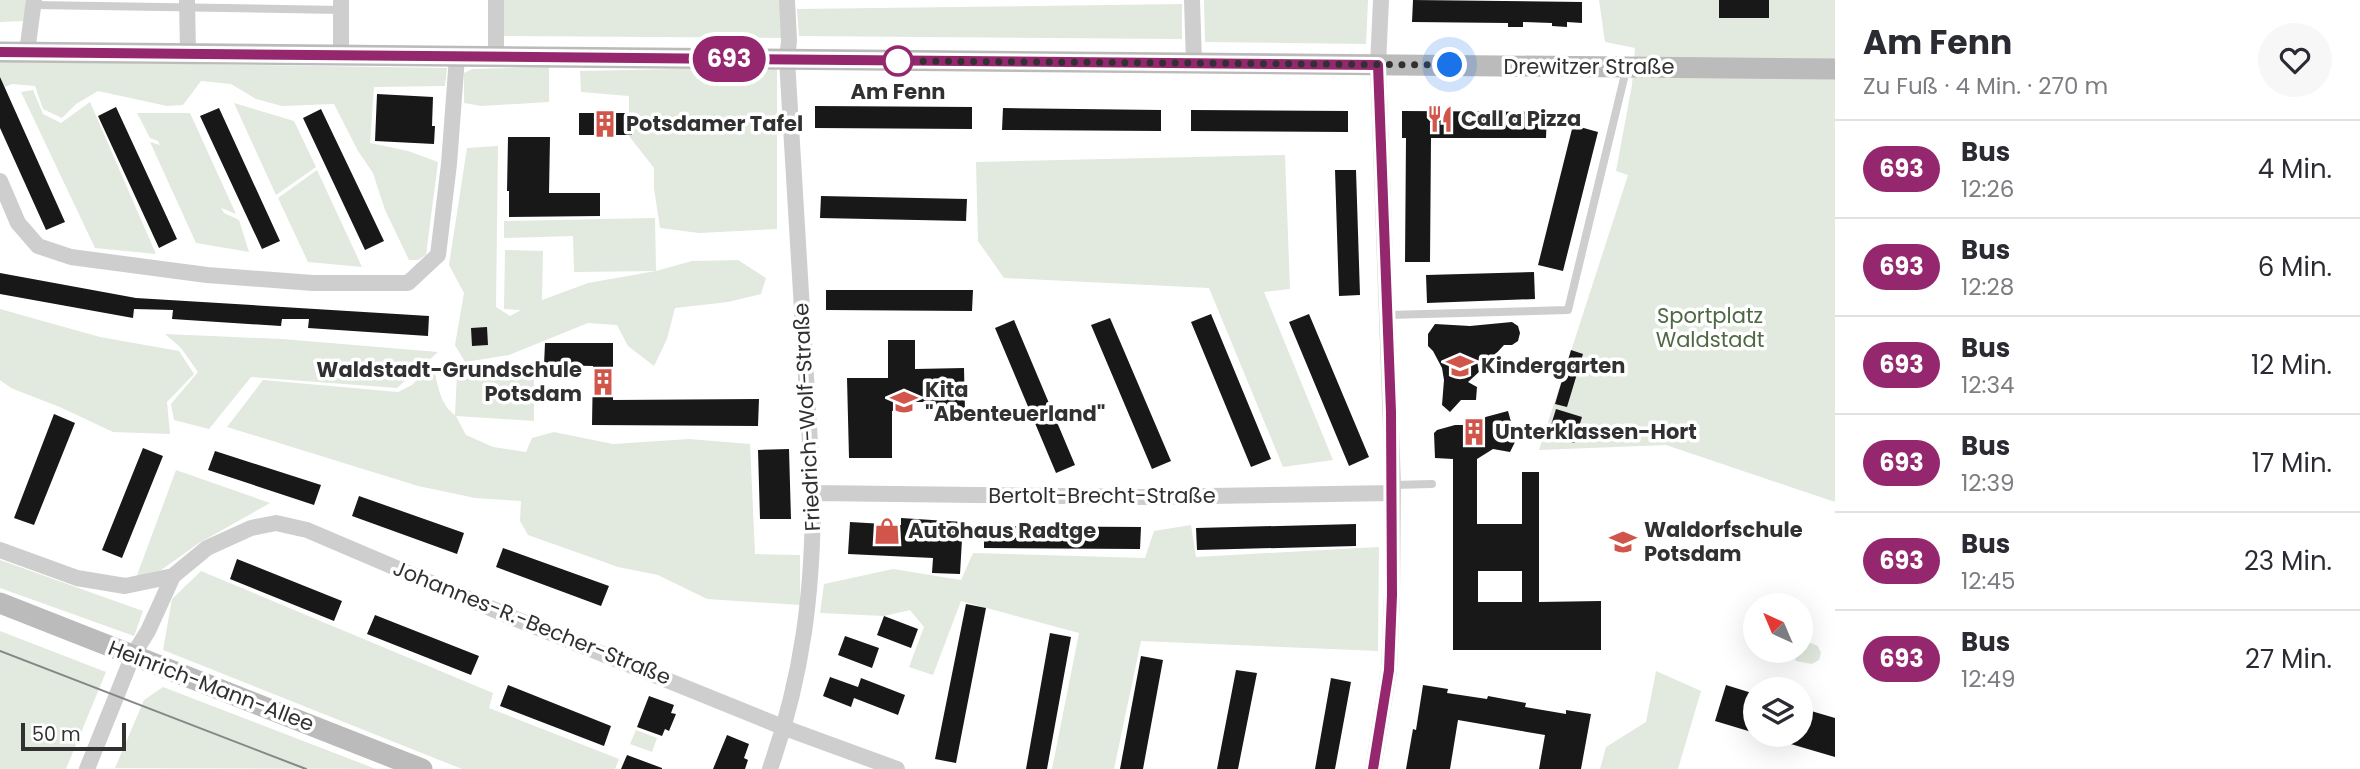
<!DOCTYPE html>
<html lang="de">
<head>
<meta charset="utf-8">
<style>
	:root { --surface:#fff; --page:#f7f7f7; --text:#2b2b33; --muted:#7c7c81; --line:#e1e1e2 }
	body { margin:0; font-family:Poppins,sans-serif; background:var(--page); color:var(--text); height:100vh; display:flex; flex-direction:column; font-size:26px; white-space:nowrap }
	* { box-sizing:border-box; margin:0 }
	p { font-size:23px; color:var(--muted) }
	.icon { flex:none; width:38px; height:38px; fill:none; stroke:currentColor; stroke-width:2; stroke-linecap:round; stroke-linejoin:round }
	.map { position:relative; flex:1; overflow:hidden }
	.details { display:flex; flex-direction:column; background:var(--surface); width:525px }
	.details>* { flex:none }
	.badge { padding:0 14px; border-radius:23px; font-size:24px; line-height:46px }
	.needle { width:46px; rotate:316deg }
	.fabs { position:absolute; left:1743px; top:593px; display:grid; gap:14px }
	.fabs a { display:grid; place-items:center; width:70px; height:70px; border-radius:50%; background:var(--surface); box-shadow:0 7px 28px #0002; font-size:35px }
	.scale { position:absolute; left:21px; bottom:18px; width:105px; box-sizing:border-box; padding-left:7px; border:4px solid #313131; border-top:0; font-size:19px; line-height:24px; white-space:nowrap; color:#313131; -webkit-text-stroke:5px #fff; paint-order:stroke }
	.you { position:absolute; width:35px; height:35px; margin:-18px; border:5px solid #fff; border-radius:50%; background:#1a73e8; box-shadow:0 0 0 10px #1a73e833 }
	.map>.badge { position:absolute; translate:-50% -50%; box-shadow:0 0 0 4px #fff }
	.round { display:grid; place-items:center; flex:none; width:74px; height:74px; border-radius:37px; background:var(--page) }
	.headline { display:flex; align-items:center; justify-content:space-between; height:119px; padding:0 28px }
	h1 { font-size:33px; font-weight:700; line-height:52px }
	ul { padding:0; list-style:none }
	li { display:flex; align-items:center; gap:21px; height:98px; padding:0 28px; border-top:2px solid var(--line) }
	li div { flex:1 }
	li b { display:block; font-size:26px }
	li em { font-style:normal }
	li .badge { min-width:77px; font-weight:700; text-align:center }
	main { display:flex; flex:1; min-height:0 }
	.map>svg:first-child { display:block }
	.green { fill:#e2e9de }
	.building { fill:#181818; fill-rule:evenodd }
	.lines { fill:none; stroke-linecap:round; stroke-linejoin:round }
	.lane { stroke:#cecece; stroke-width:8 }
	.street { stroke:#cecece; stroke-width:16 }
	.secondary { stroke:#bbb; stroke-width:21 }
	.tram { stroke:#868686; stroke-width:2 }
	.line-casing { stroke:#fff; stroke-width:16 }
	.line { stroke:#95276e; stroke-width:10 }
	.walk { stroke:#313131; stroke-width:7; stroke-dasharray:0 12.6 }
	.stop-dot { fill:#fff; stroke:#95276e; stroke-width:3.5 }
	.labels { text-anchor:middle; stroke-width:7; stroke-linejoin:round; paint-order:stroke }
	.street-label { font-size:21px; fill:#313131; stroke:#fff }
	.stop-label { font-size:21px; font-weight:bold; fill:#313131; stroke:#fff }
	.poi-label { font-size:21px; font-weight:bold; fill:#313131; stroke:#fff; text-anchor:start }
	.park-label { font-size:21px; fill:#4e6843; stroke:#fff }
</style>
</head>
<body>
<main>
<div class="map">
<svg width="1835" height="769" viewBox="0 0 1835 769">
	<rect width="100%" height="100%" fill="#fff"/>
	<path class="green" d="M0,0H31L30,13L23,21L0,22Z
		M501,0H779L786,38L501,36Z
		M1204,0H1368L1366,44L1205,42Z
		M1599,0H1835V502L1666,445L1539,450L1628,175L1616,171L1632,85L1635,48L1605,42Z
		M1182,4V39L799,36L797,9Z
		M0,61L447,68L445,86L374,87L370,143L408,151L438,162L426,255L418,260H409L385,210L373,173L358,151L334,104L282,106L256,99L231,84L201,81L183,105L167,106L98,91L76,104L62,118L43,109L35,86L12,84L0,89Z
		M549,67V102L481,106L464,103V73L472,69Z
		M777,67V229L699,233L660,228L654,188V168L629,136V96L581,92L580,71Z
		M33,90L43,114L61,123L90,102L156,254L95,248L21,92Z
		M234,103L294,121L316,167L276,195Z
		M137,113H190L236,214L221,208L224,213L239,220L249,252L196,243L150,142L160,145L158,141L150,138Z
		M498,146L496,307L510,316L521,310L504,309L505,250L543,251L542,300L588,283L656,271L574,272L573,236L504,238V221L655,218L656,271L692,261L738,260L766,278L761,294L728,302L675,308L667,339L654,366L628,346L617,325L588,323L509,355L465,362L455,345L464,293L449,265L467,148Z
		M1285,155L1290,289L1264,292L1333,460L1283,467L1209,288L1004,278L978,241L976,162Z
		M317,170L362,267L308,262L278,198Z
		M0,309L100,337L179,351L194,374L167,402L170,434L113,432L62,408L11,388L0,380Z
		M165,334L282,339L438,352L397,388L251,377L209,429L174,420L171,404L198,372L181,348Z
		M433,363C437,381 439,404 455,415L457,373L534,380V421L456,416L466,435L493,447L526,452L532,438L554,432L613,444L689,439L750,444L755,554L800,555V605L707,599L658,575L618,567L528,535L520,521L521,501L475,498L418,486L227,427L263,380L398,392L412,385Z
		M176,470L270,503L199,543L161,570L136,578Z
		M1191,525L1196,557L1379,547L1378,651L1141,641L1114,769H1052L1079,633L961,601L933,675L909,667L924,627L910,610L884,616L820,613L824,584L893,569L961,580L973,553L1145,558L1154,531Z
		M0,560L143,611L134,636L0,588Z
		M201,571L493,693L489,708L619,759L615,769H462L163,650L172,599Z
		M0,631L106,672L66,769H0Z
		M1811,643L1818,646L1821,653L1819,660L1812,664L1796,661L1794,656L1797,651H1801V647Z
		M1656,671L1701,691L1678,769H1600L1606,747L1646,722Z
		M163,687L376,769L115,768L144,700Z
		M636,730L657,738L652,752L630,744Z"/>
	<path class="building" d="M1413,0L1582,2V23L1567,22V27L1552,26V23L1523,22V27H1508V23L1412,22Z
		M1719,0H1769V18H1719Z
		M0,77L65,222L46,230L0,128Z
		M377,94L433,97L432,126H435L434,144L375,141Z
		M815,106L972,107V129L815,128Z
		M116,107L177,239L159,248L98,116Z
		M219,108L280,241L262,249L200,116Z
		M1003,108L1161,110V131L1002,130Z
		M321,109L384,241L365,250L303,118Z
		M1191,110L1348,111V132L1191,131Z
		M1402,111L1547,112L1546,138H1431L1430,262H1405L1406,138H1402Z
		M579,113H632V135H579Z
		M1573,125L1598,132L1563,271L1538,265Z
		M508,137H550L549,193H600V216L509,217V191H507Z
		M1335,170H1356L1360,295L1339,296Z
		M821,196L967,199L966,221L820,218Z
		M1534,272L1535,299L1427,303L1426,275Z
		M0,273L136,298L429,316L428,336L308,328L309,319H282L281,326L172,319L173,310L134,309L133,318L0,294Z
		M826,290H973L972,311L826,310Z
		M1211,314L1271,459L1251,467L1191,322Z
		M1309,314L1369,457L1349,466L1289,322Z
		M1110,318L1171,461L1152,469L1091,325Z
		M1014,320L1075,465L1056,473L995,328Z
		M1512,322L1518,326L1520,333L1518,341L1512,345H1504L1492,358L1477,361L1479,372L1468,382L1477,387L1476,400H1461L1450,412L1442,405L1444,380L1442,368L1433,351L1428,346V334L1435,324L1470,326Z
		M487,327L488,345L472,346L471,328Z
		M888,340H915V369L964,368L965,411H935V402H899V410L892,411V458H849L847,378H888Z
		M545,343H613V400L759,399L758,426L592,425L593,366L544,365Z
		M1571,350L1583,354L1567,407L1555,404Z
		M1556,409L1582,417L1574,443L1548,435Z
		M1508,411L1516,440L1510,452L1493,449L1477,459V524H1522V472H1539V602L1601,601V650H1453V459L1435,458L1434,433L1437,430L1455,425H1465L1463,423ZM1478,571H1522V602H1478Z
		M54,414L75,423L34,525L14,518Z
		M143,448L163,456L122,558L102,550Z
		M789,449L791,519H760L758,450Z
		M215,451L321,485L314,505L208,470Z
		M359,496L464,533L457,554L352,516Z
		M901,518L963,522L960,574L932,573L933,558L848,554L850,522L901,525Z
		M1356,524V546L1197,550L1196,528Z
		M984,526L1141,527L1140,549L984,548Z
		M503,548L609,586L601,606L496,567Z
		M237,559L342,601L334,621L230,579Z
		M966,604L986,608L956,763L935,759Z
		M375,615L479,656L471,675L367,634Z
		M884,616L918,629L911,648L877,635Z
		M1050,633L1071,637L1047,769H1026Z
		M845,636L879,648L872,668L838,655Z
		M1141,656L1163,660L1143,769H1120Z
		M1236,670L1257,673L1238,769H1217Z
		M830,677L858,687L861,678L905,695L898,715L854,698L851,707L823,696Z
		M1331,678L1351,682L1335,769H1315Z
		M508,685L611,726L604,746L500,706Z
		M1423,685L1448,689L1447,693L1487,699L1488,696L1526,703L1525,707L1566,714V710L1591,714L1581,769H1539L1545,735L1458,720L1450,769H1406L1413,729L1416,730Z
		M1726,685L1755,694V733L1715,721Z
		M649,696L674,705L671,713L676,714L669,731L665,729L662,736L637,727Z
		M1801,708L1835,718V757L1770,738V735H1801Z
		M727,735L749,744L744,758L748,760L745,769H713Z
		M627,755L662,768V769H621Z"/>
	<g class="lines">
		<path class="lane" d="M34,5L341,10
			M1388,315L1568,310L1626,70
			M1393,485L1432,484"/>
		<path class="street" d="M187,0L188,53
			M341,0V54
			M1192,0L1194,63
			M27,52L34,0
			M496,57V0
			M0,181L18,223L38,246L71,257L207,275L313,283H408L438,255L449,164L457,57
			M813,493L1145,497L1392,493
			M0,550L77,578L125,586L173,576L207,548L251,528L276,523L307,530L516,619L785,728L897,769
			M87,769L133,655L148,631L173,576
			M770,769C803,675 813,592 813,493L787,60L789,41L787,0
			M1373,769L1389,670L1392,595L1393,485L1378,65L1381,0"/>
		<path class="secondary" d="M0,52L1835,69
			M0,603L422,769"/>
		<path class="tram" d="M0,651L306,769"/>
	</g>
	<g class="lines">
		<defs>
			<path id="line" d="M0,52L1378,65L1391,412L1392,595L1389,670L1373,769"/>
		</defs>
		<use href="#line" class="line-casing"/>
		<use href="#line" class="line"/>
		<path class="walk" d="M898,61L1450,65"/>
	</g>
	<defs>
		<symbol id="restaurant-bare" viewBox="-9 -9 18 18"><path d="M-5-6h1v4h1v-4h1v4h1v-4h1v5L-1.5 .5V6h-2V.5L-5-1ZM5-6V6H3V1.5H1.5Q1.5-4 5-6Z" fill="#d1554a" stroke="#fff" stroke-width="2.5" paint-order="stroke"/></symbol>
		<symbol id="building-bare" viewBox="-9 -9 18 18"><path d="M-4-6H4V6H1V3H-1V6H-4ZM-2.5-4.3h1.7v1.8h-1.7ZM.8-4.3h1.7v1.8H.8ZM-2.5-1h1.7V.8h-1.7ZM.8-1h1.7V.8H.8Z" fill="#d1554a" stroke="#fff" stroke-width="2.5" paint-order="stroke"/></symbol>
		<symbol id="school-bare" viewBox="-9 -9 18 18"><path d="M0-5L7-2L0 1L-7-2ZM-4 1L0 2.5L4 1V4Q0 6-4 4Z" fill="#d1554a" stroke="#fff" stroke-width="2.5" paint-order="stroke"/></symbol>
		<symbol id="shop-bare" viewBox="-9 -9 18 18"><path d="M-5-2.5h2.3a2.7 3.5 0 0 1 5.4 0H5L5.5 6h-11ZM-1.5-2.5h3a1.5 2.3 0 0 0-3 0Z" fill="#d1554a" stroke="#fff" stroke-width="2.5" paint-order="stroke"/></symbol>
	</defs>
	<g fill-rule="evenodd">
		<use href="#restaurant-bare" x="1421" y="100" width="38" height="38"/>
		<use href="#building-bare" x="586" y="105" width="38" height="38"/>
		<use href="#school-bare" x="1441" y="347" width="38" height="38"/>
		<use href="#building-bare" x="584" y="363" width="38" height="38"/>
		<use href="#school-bare" x="885" y="383" width="38" height="38"/>
		<use href="#building-bare" x="1455" y="413" width="38" height="38"/>
		<use href="#shop-bare" x="868" y="512" width="38" height="38"/>
		<use href="#school-bare" x="1604" y="523" width="38" height="38"/>
	</g>
	<circle class="stop-dot" cx="898" cy="61" r="14"/>
	<g class="labels">
		<g class="street-label">
			<text x="1589" y="74">Drewitzer Straße</text>
			<text transform="translate(807 417) rotate(-93)" y="7">Friedrich-Wolf-Straße</text>
			<text x="1102" y="503">Bertolt-Brecht-Straße</text>
			<text transform="translate(532 623) rotate(22)" y="7">Johannes-R.-Becher-Straße</text>
			<text transform="translate(211 686) rotate(21)" y="7">Heinrich-Mann-Allee</text>
		</g>
		<g class="stop-label">
			<text x="898" y="99">Am Fenn</text>
		</g>
		<g class="poi-label">
			<text x="1461" y="126">Call a Pizza</text>
			<text x="626" y="131">Potsdamer Tafel</text>
			<text x="1481" y="373">Kindergarten</text>
			<text x="582" y="377" text-anchor="end">Waldstadt-Grundschule<tspan x="582" dy="24">Potsdam</tspan></text>
			<text x="925" y="397">Kita<tspan x="925" dy="24">"Abenteuerland"</tspan></text>
			<text x="1495" y="439">Unterklassen-Hort</text>
			<text x="1644" y="537">Waldorfschule<tspan x="1644" dy="24">Potsdam</tspan></text>
			<text x="908" y="538">Autohaus Radtge</text>
		</g>
		<g class="park-label">
			<text x="1710" y="323">Sportplatz<tspan x="1710" dy="24">Waldstadt</tspan></text>
		</g>
	</g>
</svg>
<div class="fabs">
<a><svg class="needle" viewBox="-14 -14 28 28"><path d="M0-13l5 13h-10z" fill="#e53935"/><path d="M0 13l5-13h-10z" fill="#7c7c81"/></svg></a>
<a><svg class="icon" aria-label="layers" viewBox="0 0 24 24"><path d="M12 4l9 5-9 5-9-5zM3 14l9 5 9-5"/></svg></a>
</div>
<div class="scale">50 m</div>
<div class="you" style="left:1450px;top:65px"></div>
<b class="badge" style="left:729px;top:59px;background:#95276e;color:#fff">693</b>
</div>
<section class="details">
<div class="headline"><div><h1>Am Fenn</h1><p>Zu Fuß · 4 Min. · 270 m</p></div><a class="round"><svg class="icon" aria-label="heart" viewBox="0 0 24 24"><path d="M12 20l-8-8c-3-5 5-10 8-4 3-6 11-1 8 4z"/></svg></a></div>
<ul>
<li><span class="badge" style="background:#95276e;color:#fff">693</span><div><b>Bus</b><p>12:26</p></div><em>4 Min.</em></li>
<li><span class="badge" style="background:#95276e;color:#fff">693</span><div><b>Bus</b><p>12:28</p></div><em>6 Min.</em></li>
<li><span class="badge" style="background:#95276e;color:#fff">693</span><div><b>Bus</b><p>12:34</p></div><em>12 Min.</em></li>
<li><span class="badge" style="background:#95276e;color:#fff">693</span><div><b>Bus</b><p>12:39</p></div><em>17 Min.</em></li>
<li><span class="badge" style="background:#95276e;color:#fff">693</span><div><b>Bus</b><p>12:45</p></div><em>23 Min.</em></li>
<li><span class="badge" style="background:#95276e;color:#fff">693</span><div><b>Bus</b><p>12:49</p></div><em>27 Min.</em></li>
</ul>
</section>
</main>
</body>
</html>
